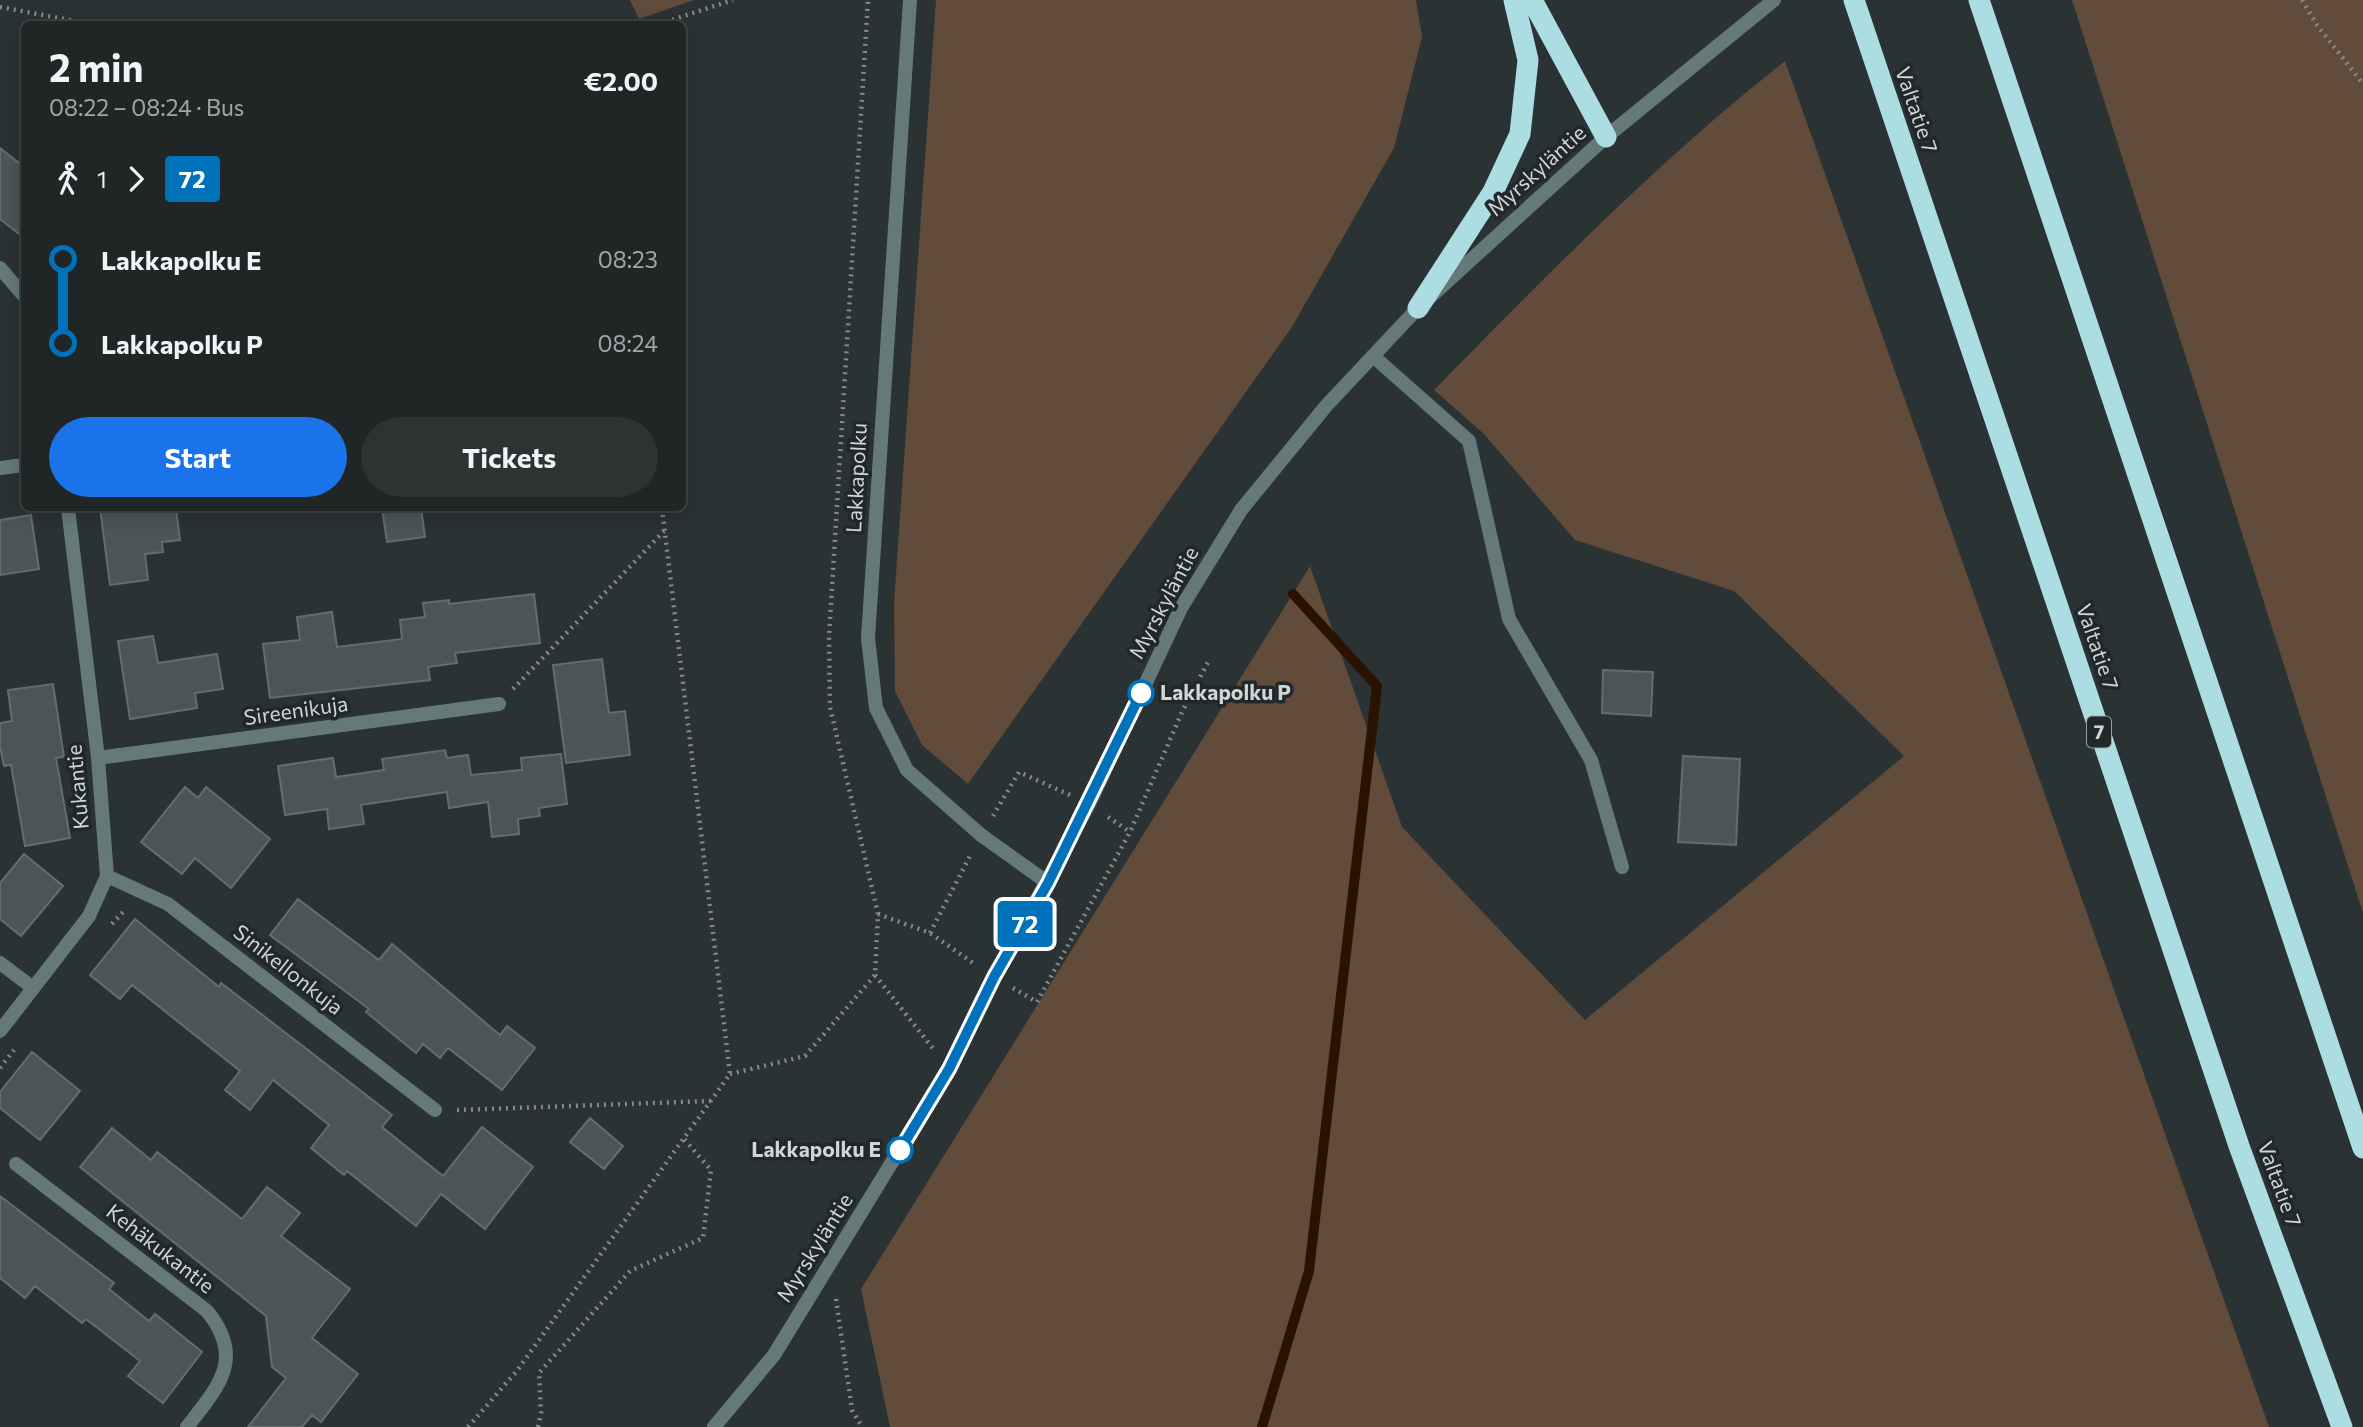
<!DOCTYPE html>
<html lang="en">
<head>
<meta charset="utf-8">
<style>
	:root { --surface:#202626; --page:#2d3232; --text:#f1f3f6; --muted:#a2a5a7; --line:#3d4343; --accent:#1a73e8 }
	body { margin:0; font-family:Commissioner,sans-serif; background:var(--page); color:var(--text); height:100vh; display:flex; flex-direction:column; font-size:26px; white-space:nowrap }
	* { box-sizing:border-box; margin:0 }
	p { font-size:23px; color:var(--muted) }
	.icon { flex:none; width:38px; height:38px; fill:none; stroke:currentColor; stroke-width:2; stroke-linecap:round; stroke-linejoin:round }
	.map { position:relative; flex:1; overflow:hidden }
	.side { position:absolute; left:21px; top:21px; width:665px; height:490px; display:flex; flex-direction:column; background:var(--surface); border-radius:10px; box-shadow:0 4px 18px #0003,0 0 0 2px var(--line) }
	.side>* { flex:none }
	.badge { padding:0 14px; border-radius:5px; font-size:24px; line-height:46px }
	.map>.badge { position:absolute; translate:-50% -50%; box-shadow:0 0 0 4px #fff }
	.legs { display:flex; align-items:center; gap:10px; height:77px; padding:0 28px; font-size:23px }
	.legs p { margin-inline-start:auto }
	.summary { display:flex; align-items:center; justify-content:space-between; height:119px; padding:0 28px }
	h1 { font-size:38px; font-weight:700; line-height:52px }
	.primary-button { display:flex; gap:14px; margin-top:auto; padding:14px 28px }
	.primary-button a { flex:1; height:80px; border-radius:42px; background:var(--accent); color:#fff; font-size:28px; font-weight:700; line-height:80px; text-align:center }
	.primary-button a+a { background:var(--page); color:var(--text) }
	ul { padding:0 28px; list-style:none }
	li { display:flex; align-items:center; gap:24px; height:84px; font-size:26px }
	li i { display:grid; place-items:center; width:10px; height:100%; margin:0 9px; background:currentColor }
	li i::after { content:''; width:18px; height:18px; margin:-9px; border:5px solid; border-radius:50%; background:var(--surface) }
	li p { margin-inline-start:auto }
	li:first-child i { background:linear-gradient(#0000 50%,currentColor 0) }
	li:last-child i { background:linear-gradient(currentColor 50%,#0000 0) }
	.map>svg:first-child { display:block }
	.green { fill:#614b3b }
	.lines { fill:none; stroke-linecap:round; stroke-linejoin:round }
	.stream { stroke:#2a1200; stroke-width:10 }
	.building { fill:#4c5556; stroke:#646d6e; stroke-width:2 }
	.path { stroke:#858b8b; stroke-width:4.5; stroke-dasharray:2 5; stroke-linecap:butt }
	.service { stroke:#65797b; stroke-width:14 }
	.minor { stroke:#65797b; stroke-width:14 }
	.tertiary { stroke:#65797b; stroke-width:14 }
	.motorway { stroke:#acdde2; stroke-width:21 }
	.line-1-casing { stroke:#fff; stroke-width:16 }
	.line-1 { stroke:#0072bc; stroke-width:10 }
	.stop-1-dot { fill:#fff; stroke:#0072bc; stroke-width:3.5 }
	.labels { text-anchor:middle; stroke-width:7; stroke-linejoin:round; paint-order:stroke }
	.shield { fill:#202829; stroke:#9ba1a1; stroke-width:2 }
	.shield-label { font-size:19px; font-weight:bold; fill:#d0d5d5 }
	.street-label { font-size:21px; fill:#d0d5d5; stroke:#202829 }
	.stop-label { font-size:21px; font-weight:bold; fill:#d0d5d5; stroke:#202829; text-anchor:start }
</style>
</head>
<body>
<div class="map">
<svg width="2363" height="1427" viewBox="0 0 2363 1427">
	<rect width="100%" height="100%" fill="#2a3233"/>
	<path class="green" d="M630,0H694L639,19Z
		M936,0H1416L1422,37L1394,148L1292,327L968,784L922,745L895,691L894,603Z
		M2072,0H2363V913Z
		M1785,61L2269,1427H890L861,1289L1310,566L1402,827L1585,1020L1904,756L1734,591L1575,540L1484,434L1434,390C1546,276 1659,160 1785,61Z"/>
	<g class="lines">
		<path class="stream" d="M1262,1427L1309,1271L1377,686L1293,594"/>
	</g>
	<path class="building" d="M0,148L24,167V238L0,219Z
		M100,508H176L180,540L162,542L163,552L145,554L148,580L110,585Z
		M382,508H421L425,537L387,542Z
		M31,515L39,569L0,575V520Z
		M534,594L540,643L455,653L457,663L428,667L430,680L270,698L263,644L300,640L297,617L332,612L337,647L402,639L400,620L425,617L423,603L449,600V604Z
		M153,636L158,663L217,654L223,689L195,693L197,708L130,719L118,641Z
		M602,659L609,713L625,711L630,755L566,763L553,665Z
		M1603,670L1653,672L1651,716L1602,713Z
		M53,684L64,757L56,758L70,838L25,846L11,765L4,766L0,747V723L12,721L8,690Z
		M445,750L447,758L468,755L471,775L522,770L521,758L561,754L567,804L539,808L540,816L518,819L519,834L492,837L488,802L449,808L447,792L361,805L364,824L329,829L327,809L285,815L278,766L333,758L336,777L384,770L382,759Z
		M1683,756L1740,759L1736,845L1678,842Z
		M185,787L198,798L206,787L270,839L231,888L195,858L182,874L141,842Z
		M24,854L63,886L21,936L0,919V883Z
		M298,899L379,960L392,944L500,1035L507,1026L535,1048L502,1090L448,1048L440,1058L423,1044L416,1053L366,1012L369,1009L270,935Z
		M135,919L219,987L221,983L392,1115L382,1127L443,1176L482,1127L533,1167L485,1229L441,1194L416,1226L347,1171L344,1175L311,1148L329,1125L273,1080L250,1110L225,1090L240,1071L132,985L120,999L90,975Z
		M32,1052L80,1091L40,1140L0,1108V1092Z
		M590,1118L623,1146L604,1169L570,1142Z
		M112,1128L151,1160L157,1152L242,1219L267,1187L300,1213L281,1236L350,1289L312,1338L358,1374L321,1422L312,1415L302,1427H248L286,1378L272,1367L266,1316L80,1167Z
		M0,1196L114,1283L109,1289L149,1321L155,1314L202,1352L163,1403L128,1376L140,1361L86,1319L82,1323L35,1286L25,1298L0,1278Z"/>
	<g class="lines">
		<path class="path" d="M2302,0L2317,25L2363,84
			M0,7L91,24
			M659,24L733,0
			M513,689L664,531
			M993,816L1019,772L1070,795
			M1108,817L1130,832
			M878,914L930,933L976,965
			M112,924L125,910
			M930,933L971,854
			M875,975L935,1051
			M1013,988L1037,1002L1130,832L1182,712L1209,660
			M0,1068L14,1050
			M730,1074L805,1056L875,975L878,914L830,707L829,636L868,0
			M457,1110L711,1101
			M836,1299L852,1410L862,1427
			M468,1427L516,1372L730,1074L662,508
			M538,1427L541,1413L539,1373L630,1271L703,1238L711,1170L684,1139"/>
		<path class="service" d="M1373,356L1469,441L1509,619L1591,760L1622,867"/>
		<path class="minor" d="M910,0L868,638L876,708L907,770L981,835L1048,883
			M0,268L24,296
			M0,468L24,465
			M98,758L499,704
			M107,876L168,904L435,1110
			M0,963L32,987
			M0,1031L89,916L107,876L98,758L68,508
			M16,1164L207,1311C246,1359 218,1387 187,1427"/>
		<path class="tertiary" d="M714,1427L774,1355L949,1069L994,977L1089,804L1181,608L1241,510L1326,406L1418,308L1606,137L1774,0"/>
		<path class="motorway" d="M1532,0L1606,137
			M1854,0L2239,1146L2342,1427
			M1979,0L2363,1148
			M1418,308L1493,192L1520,134L1528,60L1514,0"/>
	</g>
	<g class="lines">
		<defs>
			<path id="line-1" d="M900,1150L949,1069L994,977L1048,883L1141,693"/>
		</defs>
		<use href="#line-1" class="line-1-casing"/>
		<use href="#line-1" class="line-1"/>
	</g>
	<g class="stop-1-dot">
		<circle cx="1141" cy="693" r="12"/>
		<circle cx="900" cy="1150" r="12"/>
	</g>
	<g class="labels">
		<rect class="shield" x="2087" y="716.5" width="24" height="31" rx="5"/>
		<g class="shield-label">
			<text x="2099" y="739">7</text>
		</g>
		<g class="street-label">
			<text transform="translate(1916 110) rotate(71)" y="7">Valtatie 7</text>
			<text transform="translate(1537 171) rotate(-42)" y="7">Myrskyläntie</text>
			<text transform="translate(857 478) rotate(-87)" y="7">Lakkapolku</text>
			<text transform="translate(1164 603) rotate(-62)" y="7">Myrskyläntie</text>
			<text transform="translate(2097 647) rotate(71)" y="7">Valtatie 7</text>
			<text transform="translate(296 711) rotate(-8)" y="7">Sireenikuja</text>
			<text transform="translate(78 787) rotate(-95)" y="7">Kukantie</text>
			<text transform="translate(288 970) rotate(38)" y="7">Sinikellonkuja</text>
			<text transform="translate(2279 1184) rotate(70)" y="7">Valtatie 7</text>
			<text transform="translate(815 1248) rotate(-58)" y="7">Myrskyläntie</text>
			<text transform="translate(160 1249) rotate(38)" y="7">Kehäkukantie</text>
		</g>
		<g class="stop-label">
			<text x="1160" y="700">Lakkapolku P</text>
			<text x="881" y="1157" text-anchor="end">Lakkapolku E</text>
		</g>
	</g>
</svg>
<b class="badge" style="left:1025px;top:924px;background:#0072bc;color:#fff">72</b>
<section class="side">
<div class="summary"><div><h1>2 min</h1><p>08:22 – 08:24 · Bus</p></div><b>€2.00</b></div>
<div class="legs"><svg class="icon" aria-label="walk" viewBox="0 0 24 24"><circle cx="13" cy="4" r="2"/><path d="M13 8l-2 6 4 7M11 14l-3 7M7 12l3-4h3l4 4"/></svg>1<svg class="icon" aria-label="forward" viewBox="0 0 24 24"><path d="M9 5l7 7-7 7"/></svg><b class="badge" style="background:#0072bc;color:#fff">72</b></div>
<ul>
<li><i style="color:#0072bc"></i><b>Lakkapolku E</b><p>08:23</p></li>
<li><i style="color:#0072bc"></i><b>Lakkapolku P</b><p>08:24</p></li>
</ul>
<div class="primary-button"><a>Start</a><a>Tickets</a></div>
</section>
</div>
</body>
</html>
